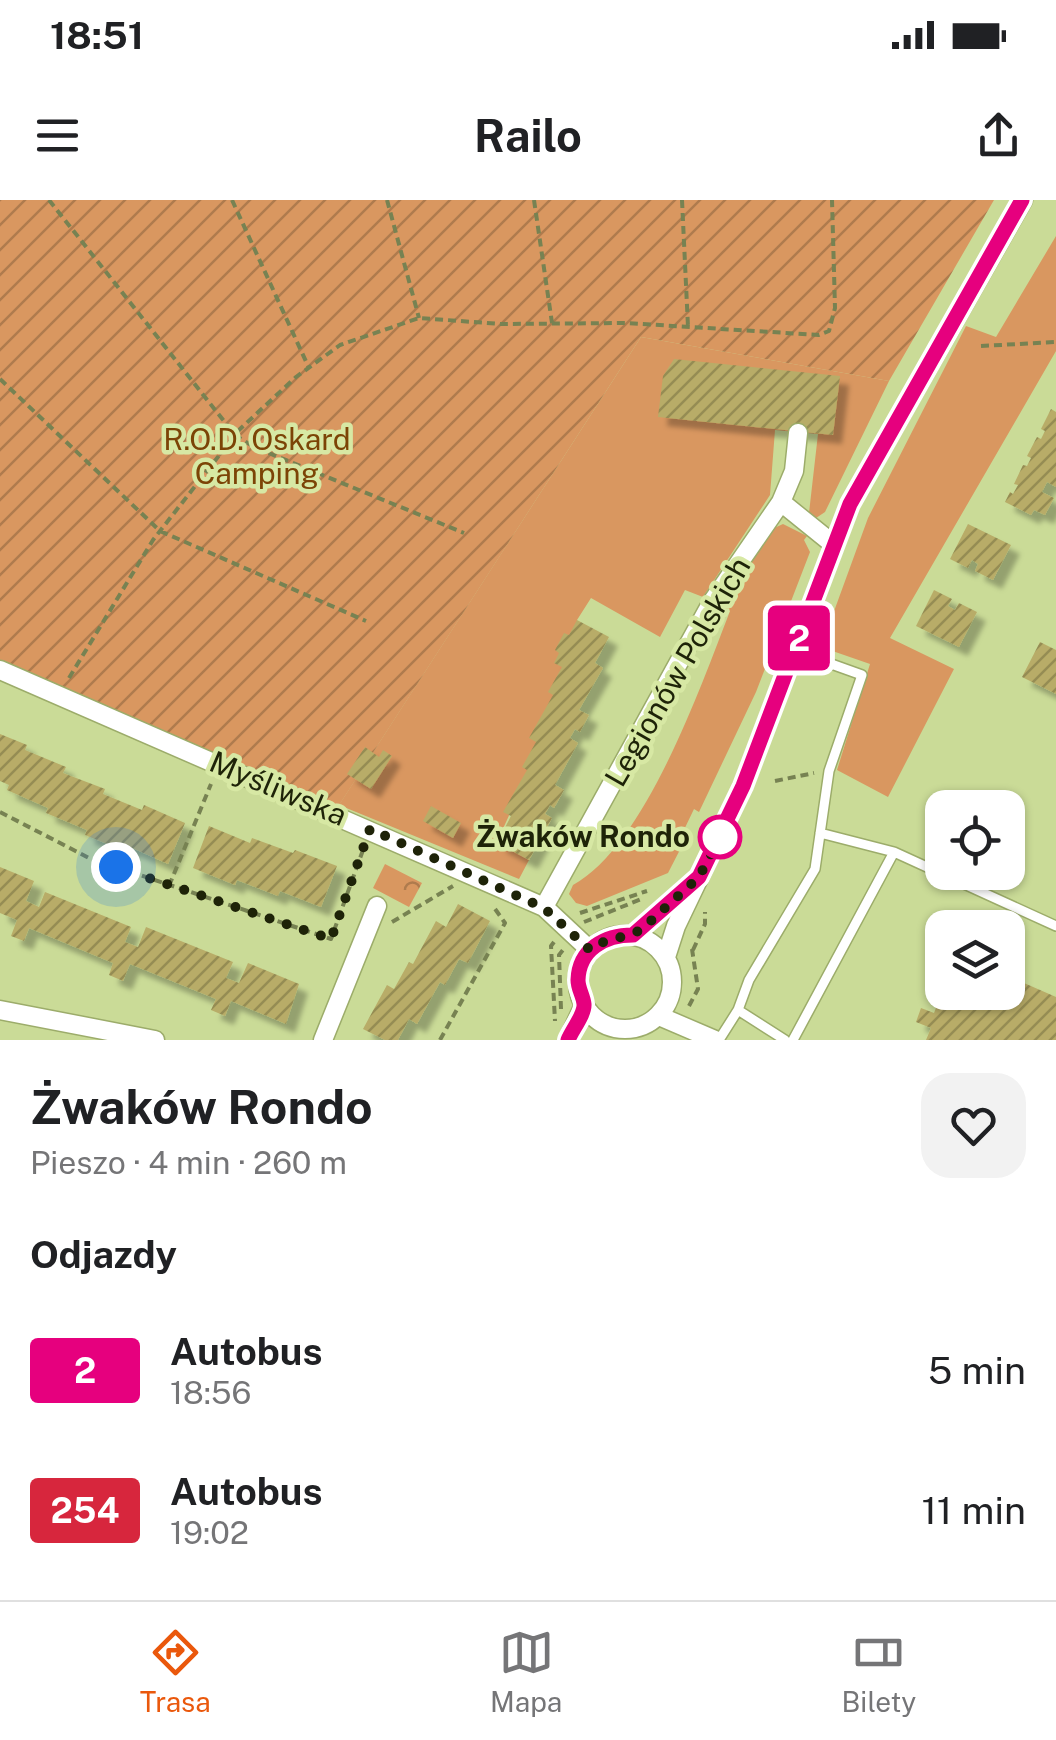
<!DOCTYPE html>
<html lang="pl">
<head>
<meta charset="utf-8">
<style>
	:root { --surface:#fff; --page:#f2f2f2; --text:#202124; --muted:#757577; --line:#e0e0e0; --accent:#ea580c }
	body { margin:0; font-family:"Public Sans",sans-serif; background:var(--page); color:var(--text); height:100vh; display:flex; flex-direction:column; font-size:38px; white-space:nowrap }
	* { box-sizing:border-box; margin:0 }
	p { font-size:32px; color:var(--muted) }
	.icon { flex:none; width:55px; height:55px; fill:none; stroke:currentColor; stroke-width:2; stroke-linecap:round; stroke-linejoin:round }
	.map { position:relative; height:840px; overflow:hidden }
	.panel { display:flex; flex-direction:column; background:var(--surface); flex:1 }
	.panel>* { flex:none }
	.badge { padding:0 20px; border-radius:8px; font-size:35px; line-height:65px }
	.controls { position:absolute; left:925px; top:590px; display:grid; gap:20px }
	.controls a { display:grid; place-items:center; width:100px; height:100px; border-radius:20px; background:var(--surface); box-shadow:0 2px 8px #0004; font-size:50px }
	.you { position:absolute; width:50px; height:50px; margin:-25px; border:8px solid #fff; border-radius:50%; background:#1a73e8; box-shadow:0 0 0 15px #1a73e833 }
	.map>.badge { position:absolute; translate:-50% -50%; box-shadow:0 0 0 5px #fff }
	h2 { padding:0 30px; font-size:38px; line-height:90px }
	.round { display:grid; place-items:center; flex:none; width:105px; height:105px; border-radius:30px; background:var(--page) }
	.overview { display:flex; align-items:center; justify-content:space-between; height:170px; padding:0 30px }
	h1 { font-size:48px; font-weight:700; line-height:75px }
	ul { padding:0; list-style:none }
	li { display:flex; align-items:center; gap:30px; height:140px; padding:0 30px }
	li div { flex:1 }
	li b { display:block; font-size:38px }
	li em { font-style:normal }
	li .badge { min-width:110px; font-weight:700; text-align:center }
	.status { display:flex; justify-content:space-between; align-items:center; height:70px; padding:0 50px; background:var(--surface); direction:ltr }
	.status svg { height:28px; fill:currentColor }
	header { display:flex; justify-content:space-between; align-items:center; height:130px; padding:0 30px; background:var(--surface); font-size:45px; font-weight:700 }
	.tab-bar { display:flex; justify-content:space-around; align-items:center; height:140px; border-top:2px solid var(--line); background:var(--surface); font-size:28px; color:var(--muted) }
	.tab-bar a { display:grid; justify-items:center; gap:5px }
	.tab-bar .on { color:var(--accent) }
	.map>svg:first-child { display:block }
	.grass { fill:#d99760 }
	.park { fill:url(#park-crowns) }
	.garden { fill:url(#garden-furrows) }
	.building { fill:url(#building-hatch); filter:url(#shadow) }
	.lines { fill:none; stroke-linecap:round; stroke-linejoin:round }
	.service-casing { stroke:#9cac6a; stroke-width:12 }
	.minor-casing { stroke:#9cac6a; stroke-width:21 }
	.path { stroke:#778252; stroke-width:4; stroke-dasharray:8 5; stroke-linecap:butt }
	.service { stroke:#fff; stroke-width:9 }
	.minor { stroke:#fff; stroke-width:18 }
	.line-casing { stroke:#fff; stroke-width:22 }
	.line { stroke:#e6007e; stroke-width:15 }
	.walk { stroke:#1e2308; stroke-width:10; stroke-dasharray:0 18 }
	.stop-dot { fill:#fff; stroke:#e6007e; stroke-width:5 }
	.labels { text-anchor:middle; stroke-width:9; stroke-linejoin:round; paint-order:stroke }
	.park-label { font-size:30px; fill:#7c4406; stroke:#d7e8a4 }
	.street-label { font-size:30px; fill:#1e2308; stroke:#d7e8a4 }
	.stop-label { font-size:30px; font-weight:bold; fill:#1e2308; stroke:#d7e8a4; text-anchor:end }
</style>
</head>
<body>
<div class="status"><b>18:51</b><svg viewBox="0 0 49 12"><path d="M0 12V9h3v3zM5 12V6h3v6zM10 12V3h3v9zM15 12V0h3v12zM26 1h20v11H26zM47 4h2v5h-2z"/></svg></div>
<header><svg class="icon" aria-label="menu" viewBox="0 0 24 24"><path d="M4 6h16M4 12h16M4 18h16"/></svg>Railo<svg class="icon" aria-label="share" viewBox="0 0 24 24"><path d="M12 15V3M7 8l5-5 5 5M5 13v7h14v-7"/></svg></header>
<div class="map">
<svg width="1056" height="840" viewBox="0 0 1056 840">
	<defs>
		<pattern id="park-crowns" width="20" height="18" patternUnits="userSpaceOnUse" patternTransform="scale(2.5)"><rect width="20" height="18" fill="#d99760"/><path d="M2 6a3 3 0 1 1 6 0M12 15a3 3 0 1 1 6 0" fill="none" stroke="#af7b4d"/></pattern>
		<pattern id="garden-furrows" width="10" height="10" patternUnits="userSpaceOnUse" patternTransform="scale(2.5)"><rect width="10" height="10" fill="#d99760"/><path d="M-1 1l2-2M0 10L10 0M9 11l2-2" fill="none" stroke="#af7b4d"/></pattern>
		<pattern id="building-hatch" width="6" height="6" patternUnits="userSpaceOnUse" patternTransform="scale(2.5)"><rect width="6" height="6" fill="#b8ac67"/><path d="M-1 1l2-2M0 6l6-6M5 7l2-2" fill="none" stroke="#958c53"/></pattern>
		<filter id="shadow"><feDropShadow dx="9" dy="9" stdDeviation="2.5" flood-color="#0004"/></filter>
	</defs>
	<rect width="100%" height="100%" fill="#cadb97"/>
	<path class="grass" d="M1056,36V151L890,438L954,469L888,597L837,570L870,464L821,447L868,318L966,126L996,137Z
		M641,137L889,181L825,312L816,318L809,313L818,234L775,230L770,295L703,397L685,390L660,437L591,398L577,420L579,461L497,642L529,660L519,679L339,605Z
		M783,324L807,336L804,340L810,352L756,492L699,612L694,609L682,634L686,638L668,673L587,706L576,703L569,694L573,685C645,646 701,486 730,411L720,405L770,330Z"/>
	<path class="park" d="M385,664L422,683L409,707L373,688Z"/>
	<path class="garden" d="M0,0H994L889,181L641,137L336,610L0,461Z"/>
	<path class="building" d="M674,159L840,176L833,235L658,217L663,176Z
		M1051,209L1056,212V287L1047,282L1042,292L1054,298L1045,315L1034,310L1031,315L1005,302L1010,292L1013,294L1018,285L1014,284L1023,265L1027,266L1031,258L1027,256L1037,237L1041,239L1045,231L1041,229Z
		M968,324L1011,345L993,380L975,371L978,364L972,360L968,368L950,359Z
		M934,390L952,399L948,406L955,410L959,403L977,412L959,447L916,426Z
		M577,420L609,437L595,463L603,468L579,510L589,515L580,532L575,529L570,538L578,543L555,585L564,590L554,608L550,605L545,614L552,618L529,660L497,643L511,616L503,612L527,570L522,567L536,542L529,538L553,495L548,492L562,467L554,463L559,453L555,450L564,433L569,435Z
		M1040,442L1056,450V494L1022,477Z
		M0,534L27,545L25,550L66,567L63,573L105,589L103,594L142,610L144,605L185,623L168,664L130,647L127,652L85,635L87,630L46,613L48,608L7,590L9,585L0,581Z
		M365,547L379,557L383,550L392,556L371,589L347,574Z
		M431,606L461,623L453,638L423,621Z
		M209,626L250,643L252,638L293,653L295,650L337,666L321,707L280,691L278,696L237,680L235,685L193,668Z
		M0,667L34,681L26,701L39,707L45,692L131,727L125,742L138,747L146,727L233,762L226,778L239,783L248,763L299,784L286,824L231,801L225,816L211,810L216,799L130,764L123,781L109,775L113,763L29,728L24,741L11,736L17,720L0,713Z
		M458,704L490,721L468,763L459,759L445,785L440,782L417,824L409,819L398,840H385L363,829L387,785L394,789L409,762L413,764L436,721L446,727Z
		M939,769L942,771V792L932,788Z
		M1008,776L1056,797V840H926L931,828L916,822L921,808L934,813L942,792H1008Z"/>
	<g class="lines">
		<defs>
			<path id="service" d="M820,633L894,652L1056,726
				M738,810L785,840
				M719,840L738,810L749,780L815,669L829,571L862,475L795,451
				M793,840L894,652"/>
			<path id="minor" d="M781,302L833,344
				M0,470L544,707L590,750
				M544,707L712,402L781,302L794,271L798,233
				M633,735L691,684
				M578 782a47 47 0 1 1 94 0a47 47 0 1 1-94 0Z
				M666,757L676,726L743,586L850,304L1023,0
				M0,810L155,840
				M659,816L715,840
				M323,840L377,706
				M568,840L584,805"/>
		</defs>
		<use href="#service" class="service-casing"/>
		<use href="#minor" class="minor-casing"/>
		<path class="path" d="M49,0L235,235L254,247L464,333
			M232,0L309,168
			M387,0L419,118
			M534,0L552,123
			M682,0L688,127
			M981,146L1056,142
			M0,179L160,331L366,421
			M69,478L153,340L239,230L296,177L340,145L419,118L501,124L626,123L819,135L829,131L835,108L832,0
			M775,581L814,573
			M0,612L89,658L331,739L363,650
			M169,686L211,584
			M580,713L647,691
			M392,722L453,686
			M584,722L644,698
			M554,742L551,746L555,821
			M693,750L705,724V712
			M689,806L698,789L692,749
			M561,809L559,755L563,750
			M440,840L505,723L493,706"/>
		<use href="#service" class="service"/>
		<use href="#minor" class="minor"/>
	</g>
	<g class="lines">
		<defs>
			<path id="line" d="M568,840C572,830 585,814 584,804C583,795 578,789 578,780C579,749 605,735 633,735L699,677L743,586L850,304L1022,0"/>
		</defs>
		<use href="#line" class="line-casing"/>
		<use href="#line" class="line"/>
		<path class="walk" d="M116,667L331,739L370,629L544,708L590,750C609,735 627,740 643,728L699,677L720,637"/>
	</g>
	<circle class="stop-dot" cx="720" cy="637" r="20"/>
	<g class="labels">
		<g class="park-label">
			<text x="257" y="250">R.O.D. Oskard<tspan x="257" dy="34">Camping</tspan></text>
		</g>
		<g class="street-label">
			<text transform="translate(678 472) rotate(-60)" y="10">Legionów Polskich</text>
			<text transform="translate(278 589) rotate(23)" y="10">Myśliwska</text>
		</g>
		<g class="stop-label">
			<text x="690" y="647">Żwaków Rondo</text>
		</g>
	</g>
</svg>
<div class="controls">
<a><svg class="icon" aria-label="locate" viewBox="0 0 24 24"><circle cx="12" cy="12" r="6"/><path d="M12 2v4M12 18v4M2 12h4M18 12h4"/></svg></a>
<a><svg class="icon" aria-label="layers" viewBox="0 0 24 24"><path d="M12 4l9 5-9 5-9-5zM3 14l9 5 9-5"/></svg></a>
</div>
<div class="you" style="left:116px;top:667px"></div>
<b class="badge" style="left:799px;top:438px;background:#e6007e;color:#fff">2</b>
</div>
<section class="panel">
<div class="overview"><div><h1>Żwaków Rondo</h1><p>Pieszo · 4 min · 260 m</p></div><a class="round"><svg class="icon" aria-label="heart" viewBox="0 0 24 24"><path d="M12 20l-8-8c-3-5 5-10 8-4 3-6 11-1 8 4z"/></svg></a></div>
<h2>Odjazdy</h2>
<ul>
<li><span class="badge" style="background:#e6007e;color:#fff">2</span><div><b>Autobus</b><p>18:56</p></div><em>5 min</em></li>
<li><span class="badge" style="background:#d7263d;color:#fff">254</span><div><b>Autobus</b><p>19:02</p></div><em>11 min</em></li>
</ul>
</section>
<nav class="tab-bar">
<a class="on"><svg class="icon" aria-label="directions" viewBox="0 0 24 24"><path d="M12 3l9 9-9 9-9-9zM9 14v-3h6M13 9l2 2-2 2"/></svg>Trasa</a>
<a><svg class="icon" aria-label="map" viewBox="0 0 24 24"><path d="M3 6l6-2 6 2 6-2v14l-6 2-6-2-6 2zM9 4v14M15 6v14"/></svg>Mapa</a>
<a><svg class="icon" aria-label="tickets" viewBox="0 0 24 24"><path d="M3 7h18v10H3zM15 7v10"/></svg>Bilety</a>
</nav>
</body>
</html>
